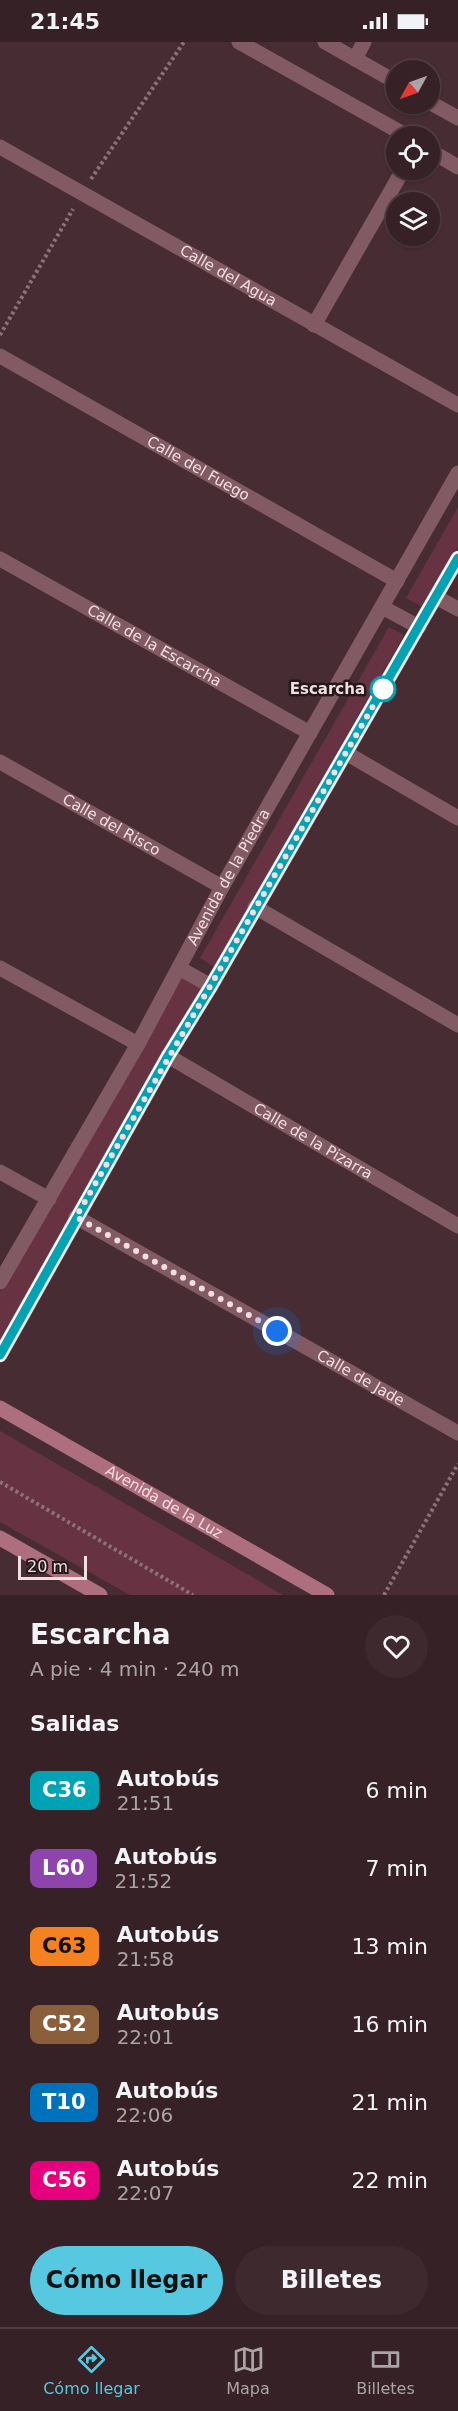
<!DOCTYPE html>
<html lang="es">
<head>
<meta charset="utf-8">
<style>
	:root { --surface:#352126; --page:#3d292e; --text:#f1f3f6; --muted:#aaa3a7; --line:#4f3e43; --accent:#56c9e0 }
	body { margin:0; font-family:"DejaVu Sans",sans-serif; background:var(--page); color:var(--text); height:100vh; display:flex; flex-direction:column; font-size:22px; white-space:nowrap }
	* { box-sizing:border-box; margin:0 }
	p { font-size:20px; color:var(--muted) }
	.icon { flex:none; width:33px; height:33px; fill:none; stroke:currentColor; stroke-width:2; stroke-linecap:round; stroke-linejoin:round }
	.map { position:relative; height:1553px; overflow:hidden }
	.details { display:flex; flex-direction:column; background:var(--surface); flex:1 }
	.details>* { flex:none }
	.badge { padding:0 12px; border-radius:9px; font-size:21px; line-height:39px }
	.needle { width:39px; rotate:230deg }
	.buttons { position:absolute; left:386px; top:18px; display:grid; gap:12px }
	.buttons a { display:grid; place-items:center; width:54px; height:54px; border-radius:50%; background:var(--surface); box-shadow:0 2px 4px #0004,0 0 0 2px var(--line); font-size:30px }
	.scale { position:absolute; left:18px; bottom:15px; width:69px; box-sizing:border-box; padding-left:6px; border:3px solid #f0dee1; border-top:0; font-size:16px; line-height:21px; white-space:nowrap; color:#f0dee1; -webkit-text-stroke:4px #25181b; paint-order:stroke }
	.you { position:absolute; width:30px; height:30px; margin:-15px; border:4px solid #fff; border-radius:50%; background:#1a73e8; box-shadow:0 0 0 9px #1a73e833 }
	.map>.badge { position:absolute; translate:-50% -50%; box-shadow:0 0 0 3px #fff }
	h2 { padding:0 30px; font-size:22px; line-height:54px }
	.round { display:grid; place-items:center; flex:none; width:63px; height:63px; border-radius:32px; background:var(--page) }
	.headline { display:flex; align-items:center; justify-content:space-between; height:102px; padding:0 30px }
	h1 { font-size:28px; font-weight:600; line-height:45px }
	.button { display:flex; gap:12px; margin-top:auto; padding:12px 30px }
	.button a { flex:1; height:69px; border-radius:36px; background:var(--accent); color:#111; font-size:24px; font-weight:600; line-height:69px; text-align:center }
	.button a+a { background:var(--page); color:var(--text) }
	ul { padding:0; list-style:none }
	li { display:flex; align-items:center; gap:18px; height:78px; padding:0 30px }
	li div { flex:1 }
	li b { display:block; font-size:22px }
	li em { font-style:normal }
	li .badge { min-width:66px; font-weight:700; text-align:center }
	.status { display:flex; justify-content:space-between; align-items:center; height:42px; padding:0 30px; background:var(--surface); direction:ltr }
	.status svg { height:16px; fill:currentColor }
	.dock { display:flex; justify-content:space-around; align-items:center; height:84px; border-top:2px solid var(--line); background:var(--surface); font-size:16px; color:var(--muted) }
	.dock a { display:grid; justify-items:center; gap:3px }
	.dock .current { color:var(--accent) }
	.map>svg:first-child { display:block }
	.green { fill:#673342 }
	.lines { fill:none; stroke-linecap:round; stroke-linejoin:round }
	.path { stroke:#8a7278; stroke-width:4; stroke-dasharray:3 3; stroke-linecap:butt }
	.minor { stroke:#825a64; stroke-width:15 }
	.tertiary { stroke:#825a64; stroke-width:15 }
	.secondary { stroke:#ad6e7e; stroke-width:15 }
	.line-casing { stroke:#fff; stroke-width:14 }
	.line { stroke:#00a3b4; stroke-width:9 }
	.walk { stroke:#f0dee1; stroke-width:6; stroke-dasharray:0 10.8 }
	.stop-dot { fill:#fff; stroke:#00a3b4; stroke-width:3 }
	.labels { text-anchor:middle; stroke-width:5; stroke-linejoin:round; paint-order:stroke }
	.street-label { font-size:15px; fill:#f0dee1; stroke:#25181b }
	.stop-label { font-size:15px; font-weight:bold; fill:#f0dee1; stroke:#25181b; text-anchor:end }
</style>
</head>
<body>
<div class="status"><b>21:45</b><svg viewBox="0 0 49 12"><path d="M0 12V9h3v3zM5 12V6h3v6zM10 12V3h3v9zM15 12V0h3v12zM26 1h20v11H26zM47 4h2v5h-2z"/></svg></div>
<div class="map">
<svg width="458" height="1553" viewBox="0 0 458 1553">
	<rect width="100%" height="100%" fill="#472c33"/>
	<path class="green" d="M458,465V505L424,566L406,556Z
		M389,585L404,593L214,925L200,916Z
		M183,931L208,945L0,1307V1250Z
		M0,1389L283,1553H130L0,1480Z"/>
	<g class="lines">
		<path class="path" d="M91,137L184,0
			M0,293L73,167
			M0,1440L193,1553
			M384,1553L458,1422"/>
		<g class="minor">
			<path d="M325,0L396,40"/>
			<path d="M355,17L364,0"/>
			<path d="M429,60L458,76"/>
			<path id="s1" d="M0,105L458,363"/>
			<path d="M314,283L403,128"/>
			<path id="s2" d="M0,314L397,539"/>
			<path id="s3" d="M0,517L310,691"/>
			<path d="M436,555L458,567"/>
			<path d="M346,711L458,776"/>
			<path id="s4" d="M0,720L222,845"/>
			<path d="M255,865L458,983"/>
			<path d="M0,926L138,1002"/>
			<path id="s5" d="M168,1014L458,1184"/>
			<path d="M0,1130L49,1157"/>
			<path id="s6" d="M76,1175L458,1391"/>
			<path id="s7" d="M0,1240L138,1002L222,845L458,431"/>
			<path d="M0,1313L168,1014L211,944L458,516"/>
		</g>
		<path class="tertiary" d="M239,0L407,94
			M429,108L458,125
			M382,565L419,585
			M179,926L211,944"/>
		<g class="secondary">
			<path id="s8" d="M0,1366L327,1553"/>
			<path d="M0,1496L100,1553"/>
		</g>
	</g>
	<g class="lines">
		<defs>
			<path id="line" d="M0,1313L168,1014L211,944L458,516"/>
		</defs>
		<use href="#line" class="line-casing"/>
		<use href="#line" class="line"/>
		<path class="walk" d="M277,1289L76,1175L383,647"/>
	</g>
	<circle class="stop-dot" cx="383" cy="647" r="12"/>
	<g class="labels">
		<g class="street-label">
			<text dy="5" stroke="none"><textPath href="#s1" startOffset="262">Calle del Agua</textPath></text>
			<text dy="5" stroke="none"><textPath href="#s2" startOffset="228">Calle del Fuego</textPath></text>
			<text dy="5" stroke="none"><textPath href="#s3" startOffset="177">Calle de la Escarcha</textPath></text>
			<text dy="5" stroke="none"><textPath href="#s4" startOffset="128">Calle del Risco</textPath></text>
			<text dy="5" stroke="none"><textPath href="#s7" startOffset="465">Avenida de la Piedra</textPath></text>
			<text dy="5" stroke="none"><textPath href="#s5" startOffset="168">Calle de la Pizarra</textPath></text>
			<text dy="5" stroke="none"><textPath href="#s6" startOffset="327">Calle de Jade</textPath></text>
			<text dy="5" stroke="none"><textPath href="#s8" startOffset="189">Avenida de la Luz</textPath></text>
		</g>
		<g class="stop-label">
			<text x="365" y="652">Escarcha</text>
		</g>
	</g>
</svg>
<div class="buttons">
<a><svg class="needle" viewBox="-14 -14 28 28"><path d="M0-13l5 13h-10z" fill="#e53935"/><path d="M0 13l5-13h-10z" fill="#aaa3a7"/></svg></a>
<a><svg class="icon" aria-label="locate" viewBox="0 0 24 24"><circle cx="12" cy="12" r="6"/><path d="M12 2v4M12 18v4M2 12h4M18 12h4"/></svg></a>
<a><svg class="icon" aria-label="layers" viewBox="0 0 24 24"><path d="M12 4l9 5-9 5-9-5zM3 14l9 5 9-5"/></svg></a>
</div>
<div class="scale">20 m</div>
<div class="you" style="left:277px;top:1289px"></div>
</div>
<section class="details">
<div class="headline"><div><h1>Escarcha</h1><p>A pie · 4 min · 240 m</p></div><a class="round"><svg class="icon" aria-label="heart" viewBox="0 0 24 24"><path d="M12 20l-8-8c-3-5 5-10 8-4 3-6 11-1 8 4z"/></svg></a></div>
<h2>Salidas</h2>
<ul>
<li><span class="badge" style="background:#00a3b4;color:#fff">C36</span><div><b>Autobús</b><p>21:51</p></div><em>6 min</em></li>
<li><span class="badge" style="background:#8e44ad;color:#fff">L60</span><div><b>Autobús</b><p>21:52</p></div><em>7 min</em></li>
<li><span class="badge" style="background:#f58220;color:#111">C63</span><div><b>Autobús</b><p>21:58</p></div><em>13 min</em></li>
<li><span class="badge" style="background:#8b5e3c;color:#fff">C52</span><div><b>Autobús</b><p>22:01</p></div><em>16 min</em></li>
<li><span class="badge" style="background:#0072bc;color:#fff">T10</span><div><b>Autobús</b><p>22:06</p></div><em>21 min</em></li>
<li><span class="badge" style="background:#e6007e;color:#fff">C56</span><div><b>Autobús</b><p>22:07</p></div><em>22 min</em></li>
</ul>
<div class="button"><a>Cómo llegar</a><a>Billetes</a></div>
</section>
<nav class="dock">
<a class="current"><svg class="icon" aria-label="directions" viewBox="0 0 24 24"><path d="M12 3l9 9-9 9-9-9zM9 14v-3h6M13 9l2 2-2 2"/></svg>Cómo llegar</a>
<a><svg class="icon" aria-label="map" viewBox="0 0 24 24"><path d="M3 6l6-2 6 2 6-2v14l-6 2-6-2-6 2zM9 4v14M15 6v14"/></svg>Mapa</a>
<a><svg class="icon" aria-label="tickets" viewBox="0 0 24 24"><path d="M3 7h18v10H3zM15 7v10"/></svg>Billetes</a>
</nav>
</body>
</html>
